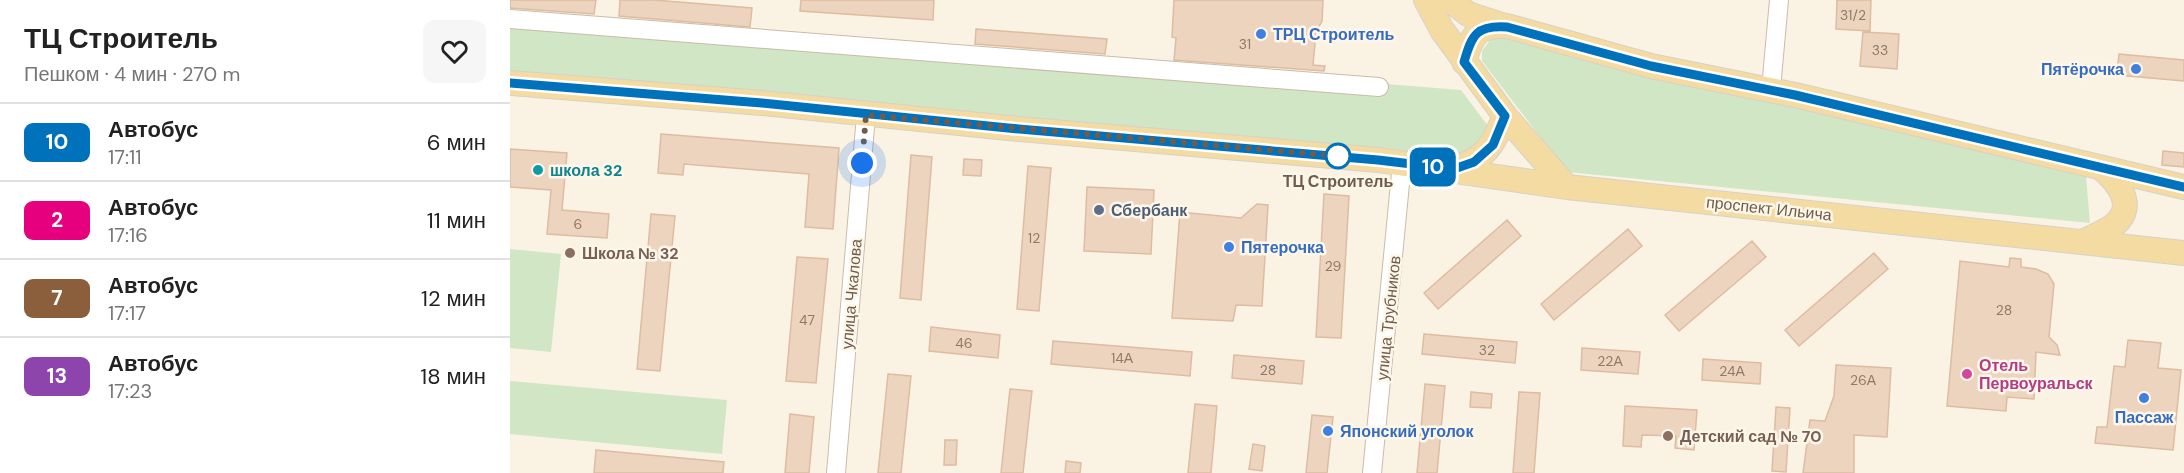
<!DOCTYPE html>
<html lang="ru">
<head>
<meta charset="utf-8">
<style>
	:root { --surface:#fff; --page:#f6f6f6; --text:#222; --muted:#767676; --line:#e0e0e0 }
	body { margin:0; font-family:"DM Sans",sans-serif; background:var(--page); color:var(--text); height:100vh; display:flex; flex-direction:column; font-size:22px; white-space:nowrap }
	* { box-sizing:border-box; margin:0 }
	p { font-size:20px; color:var(--muted) }
	.icon { flex:none; width:33px; height:33px; fill:none; stroke:currentColor; stroke-width:2; stroke-linecap:round; stroke-linejoin:round }
	.map { position:relative; flex:1; overflow:hidden }
	.drawer { display:flex; flex-direction:column; background:var(--surface); width:510px }
	.drawer>* { flex:none }
	.badge { padding:0 12px; border-radius:9px; font-size:21px; line-height:39px }
	.you { position:absolute; width:30px; height:30px; margin:-15px; border:4px solid #fff; border-radius:50%; background:#1a73e8; box-shadow:0 0 0 9px #1a73e833 }
	.map>.badge { position:absolute; translate:-50% -50%; box-shadow:0 0 0 3px #fff }
	.round { display:grid; place-items:center; flex:none; width:63px; height:63px; border-radius:12px; background:var(--page) }
	.summary { display:flex; align-items:center; justify-content:space-between; height:102px; padding:0 24px }
	h1 { font-size:28px; font-weight:600; line-height:45px }
	ul { padding:0; list-style:none }
	li { display:flex; align-items:center; gap:18px; height:78px; padding:0 24px; border-top:2px solid var(--line) }
	li div { flex:1 }
	li b { display:block; font-size:22px }
	li em { font-style:normal }
	li .badge { min-width:66px; font-weight:700; text-align:center }
	main { display:flex; flex:1; min-height:0 }
	.map>svg:first-child { display:block }
	.green { fill:#d0e6c4 }
	.building { fill:#edd4be; stroke:#debca0; stroke-width:1.5 }
	.lines { fill:none; stroke-linecap:round; stroke-linejoin:round }
	.minor-casing { stroke:#cabbac; stroke-width:20 }
	.major-casing { stroke:#d7d1cd; stroke-width:26 }
	.minor { stroke:#fff; stroke-width:18 }
	.major { stroke:#f3dba2; stroke-width:24 }
	.line-casing { stroke:#fff; stroke-width:14 }
	.line { stroke:#0072bc; stroke-width:9 }
	.walk { stroke:#705c4c; stroke-width:6; stroke-dasharray:0 10.8 }
	.shop-dot { fill:#3f7fe0; stroke:#fdf7ea; stroke-width:2 }
	.stop-dot { fill:#fff; stroke:#0072bc; stroke-width:3 }
	.culture-dot { fill:#0f9aa8; stroke:#fdf7ea; stroke-width:2 }
	.service-dot { fill:#5c6f8a; stroke:#fdf7ea; stroke-width:2 }
	.education-dot { fill:#8d6e63; stroke:#fdf7ea; stroke-width:2 }
	.hotel-dot { fill:#d1479c; stroke:#fdf7ea; stroke-width:2 }
	.labels { text-anchor:middle; stroke-width:5; stroke-linejoin:round; paint-order:stroke }
	.number-label { font-size:14px; fill:#8f7a68 }
	.shop-label { font-size:16px; font-weight:bold; fill:#366cbe; stroke:#fdf7ea; text-anchor:start }
	.culture-label { font-size:16px; font-weight:bold; fill:#0d838f; stroke:#fdf7ea; text-anchor:start }
	.stop-label { font-size:16px; font-weight:bold; fill:#705c4c; stroke:#fdf7ea }
	.street-label { font-size:16px; fill:#705c4c; stroke:#fdf7ea }
	.service-label { font-size:16px; font-weight:bold; fill:#4e5e75; stroke:#fdf7ea; text-anchor:start }
	.education-label { font-size:16px; font-weight:bold; fill:#785e54; stroke:#fdf7ea; text-anchor:start }
	.hotel-label { font-size:16px; font-weight:bold; fill:#b23c85; stroke:#fdf7ea; text-anchor:start }
</style>
</head>
<body>
<main>
<section class="drawer">
<div class="summary"><div><h1>ТЦ Строитель</h1><p>Пешком · 4 мин · 270 m</p></div><a class="round"><svg class="icon" aria-label="heart" viewBox="0 0 24 24"><path d="M12 20l-8-8c-3-5 5-10 8-4 3-6 11-1 8 4z"/></svg></a></div>
<ul>
<li><span class="badge" style="background:#0072bc;color:#fff">10</span><div><b>Автобус</b><p>17:11</p></div><em>6 мин</em></li>
<li><span class="badge" style="background:#e6007e;color:#fff">2</span><div><b>Автобус</b><p>17:16</p></div><em>11 мин</em></li>
<li><span class="badge" style="background:#8b5e3c;color:#fff">7</span><div><b>Автобус</b><p>17:17</p></div><em>12 мин</em></li>
<li><span class="badge" style="background:#8e44ad;color:#fff">13</span><div><b>Автобус</b><p>17:23</p></div><em>18 мин</em></li>
</ul>
</section>
<div class="map">
<svg width="1674" height="473" viewBox="0 0 1674 473">
	<rect width="100%" height="100%" fill="#faf3e4"/>
	<path class="green" d="M0,14L951,90L978,126L976,143L943,161L0,77Z
		M983,36L1244,95L1576,177L1580,223L1057,172L972,61V51Z
		M0,249L51,254L41,352L0,348Z
		M0,381L217,400L212,454L0,434Z"/>
	<path class="building" d="M0,0H86L84,14L0,8Z
		M110,0H144L242,8L240,27L109,16Z
		M291,0H424L423,20L290,11Z
		M664,0H813L812,21L806,32L803,65L815,66L814,71L664,60L666,38L662,37Z
		M1327,0H1361L1360,31L1326,29Z
		M466,29L597,39L595,54L465,44Z
		M1353,32L1389,34L1387,69L1350,66Z
		M1609,54L1674,60V81L1607,75Z
		M151,134L329,148L323,229L295,227L299,174L174,164L173,175L148,173Z
		M0,149L57,153L52,210L99,214L97,238L37,234L41,190L0,187Z
		M1653,151L1674,153V167L1652,165Z
		M401,155L422,157L411,300L390,298Z
		M454,159L472,160L471,176L453,175Z
		M518,166L541,168L529,311L507,309Z
		M577,187L644,190L641,254L574,251Z
		M814,194L839,196L831,338L806,337Z
		M747,204L758,205L752,306L726,305L723,321L662,318L670,212L731,218Z
		M141,214L165,216L150,371L127,369Z
		M997,220L1011,236L928,309L914,293Z
		M1118,229L1132,246L1044,320L1031,304Z
		M1242,241L1256,257L1169,331L1155,315Z
		M1364,253L1378,269L1289,346L1275,330Z
		M287,257L318,259L306,383L276,381Z
		M1500,258L1511,259V267L1526,269L1538,274L1544,284L1539,337L1547,345L1550,355L1526,352L1524,399L1497,397L1496,411L1437,406L1450,261L1499,267Z
		M421,327L490,335L488,358L419,351Z
		M914,334L1007,342L1005,363L912,354Z
		M1618,340L1651,343L1648,368L1671,370L1663,450L1585,443L1587,427H1597L1604,366L1615,367Z
		M543,341L682,352L680,376L541,364Z
		M1072,348L1130,352L1128,374L1071,370Z
		M724,355L794,361L792,384L722,378Z
		M1193,359L1251,363L1250,384L1192,380Z
		M1326,365L1381,368L1377,437L1344,435V473H1293L1300,420L1315,421L1324,396Z
		M378,374L401,376L391,473H368Z
		M915,384L935,386L927,473H907Z
		M500,389L522,391L513,473H491Z
		M961,392L982,394L981,408L960,407Z
		M1009,392L1030,393L1024,473H1003Z
		M685,404L707,406L701,473H678Z
		M1115,406L1187,410L1184,450L1165,448L1166,436L1132,435L1131,447L1113,446Z
		M1266,407L1280,408L1276,472L1262,471Z
		M280,414L304,417L299,473H275Z
		M802,415L823,417L817,473H796Z
		M435,440H447L446,465H434Z
		M743,444L755,446L752,471L739,469Z
		M86,450L214,462L213,473H84Z
		M556,461L571,463L570,473H555Z"/>
	<g class="lines">
		<defs>
			<path id="minor" d="M0,19L869,87
				M1261,89L1269,0
				M326,473L356,115
				M862,473L892,163"/>
			<path id="major" d="M916,0L932,30L995,116L1057,187
				M940,0L958,14L992,25
				M954,62C962,34 967,25 997,26L1141,66L1285,95L1674,187
				M0,83L252,103L498,128L868,160L1057,187L1674,253
				M944,169C977,157 982,147 995,116
				M1575,241C1583,237 1592,233 1600,228C1629,209 1610,183 1590,167"/>
		</defs>
		<use href="#minor" class="minor-casing"/>
		<use href="#major" class="major-casing"/>
		<use href="#minor" class="minor"/>
		<use href="#major" class="major"/>
	</g>
	<g class="lines">
		<defs>
			<path id="line" d="M0,83L252,103L498,128L868,160L944,169L964,162L983,145L995,116L954,62C962,34 967,25 997,27L1141,66L1285,95L1674,187"/>
		</defs>
		<use href="#line" class="line-casing"/>
		<use href="#line" class="line"/>
		<path class="walk" d="M352,163L356,115L828,156"/>
	</g>
	<g class="shop-dot">
		<circle cx="751" cy="34" r="6"/>
		<circle cx="1626" cy="69" r="6"/>
		<circle cx="719" cy="247" r="6"/>
		<circle cx="1634" cy="398" r="6"/>
		<circle cx="818" cy="431" r="6"/>
	</g>
	<circle class="stop-dot" cx="828" cy="156" r="12"/>
	<circle class="culture-dot" cx="28" cy="170" r="6"/>
	<circle class="service-dot" cx="589" cy="210" r="6"/>
	<g class="education-dot">
		<circle cx="60" cy="253" r="6"/>
		<circle cx="1158" cy="436" r="6"/>
	</g>
	<circle class="hotel-dot" cx="1457" cy="374" r="6"/>
	<g class="labels">
		<g class="number-label">
			<text x="1343" y="20">31/2</text>
			<text x="735" y="49">31</text>
			<text x="1370" y="55">33</text>
			<text x="68" y="229">6</text>
			<text x="524" y="243">12</text>
			<text x="823" y="271">29</text>
			<text x="1494" y="315">28</text>
			<text x="297" y="325">47</text>
			<text x="454" y="348">46</text>
			<text x="977" y="355">32</text>
			<text x="612" y="363">14А</text>
			<text x="1100" y="366">22А</text>
			<text x="758" y="375">28</text>
			<text x="1222" y="376">24А</text>
			<text x="1353" y="385">26А</text>
		</g>
		<g class="shop-label">
			<text x="763" y="40">ТРЦ Строитель</text>
			<text x="1614" y="75" text-anchor="end">Пятёрочка</text>
			<text x="731" y="253">Пятерочка</text>
			<text x="1634" y="423" text-anchor="middle">Пассаж</text>
			<text x="830" y="437">Японский уголок</text>
		</g>
		<g class="culture-label">
			<text x="40" y="176">школа 32</text>
		</g>
		<g class="stop-label">
			<text x="828" y="187">ТЦ Строитель</text>
		</g>
		<g class="street-label">
			<text transform="translate(1259 208) rotate(6)" y="6">проспект Ильича</text>
			<text transform="translate(341 294) rotate(-85)" y="6">улица Чкалова</text>
			<text transform="translate(878 318) rotate(-84)" y="6">улица Трубников</text>
		</g>
		<g class="service-label">
			<text x="601" y="216">Сбербанк</text>
		</g>
		<g class="education-label">
			<text x="72" y="259">Школа № 32</text>
			<text x="1170" y="442">Детский сад № 70</text>
		</g>
		<g class="hotel-label">
			<text x="1469" y="371">Отель<tspan x="1469" dy="18">Первоуральск</tspan></text>
		</g>
	</g>
</svg>
<div class="you" style="left:352px;top:163px"></div>
<b class="badge" style="left:923px;top:167px;background:#0072bc;color:#fff">10</b>
</div>
</main>
</body>
</html>
